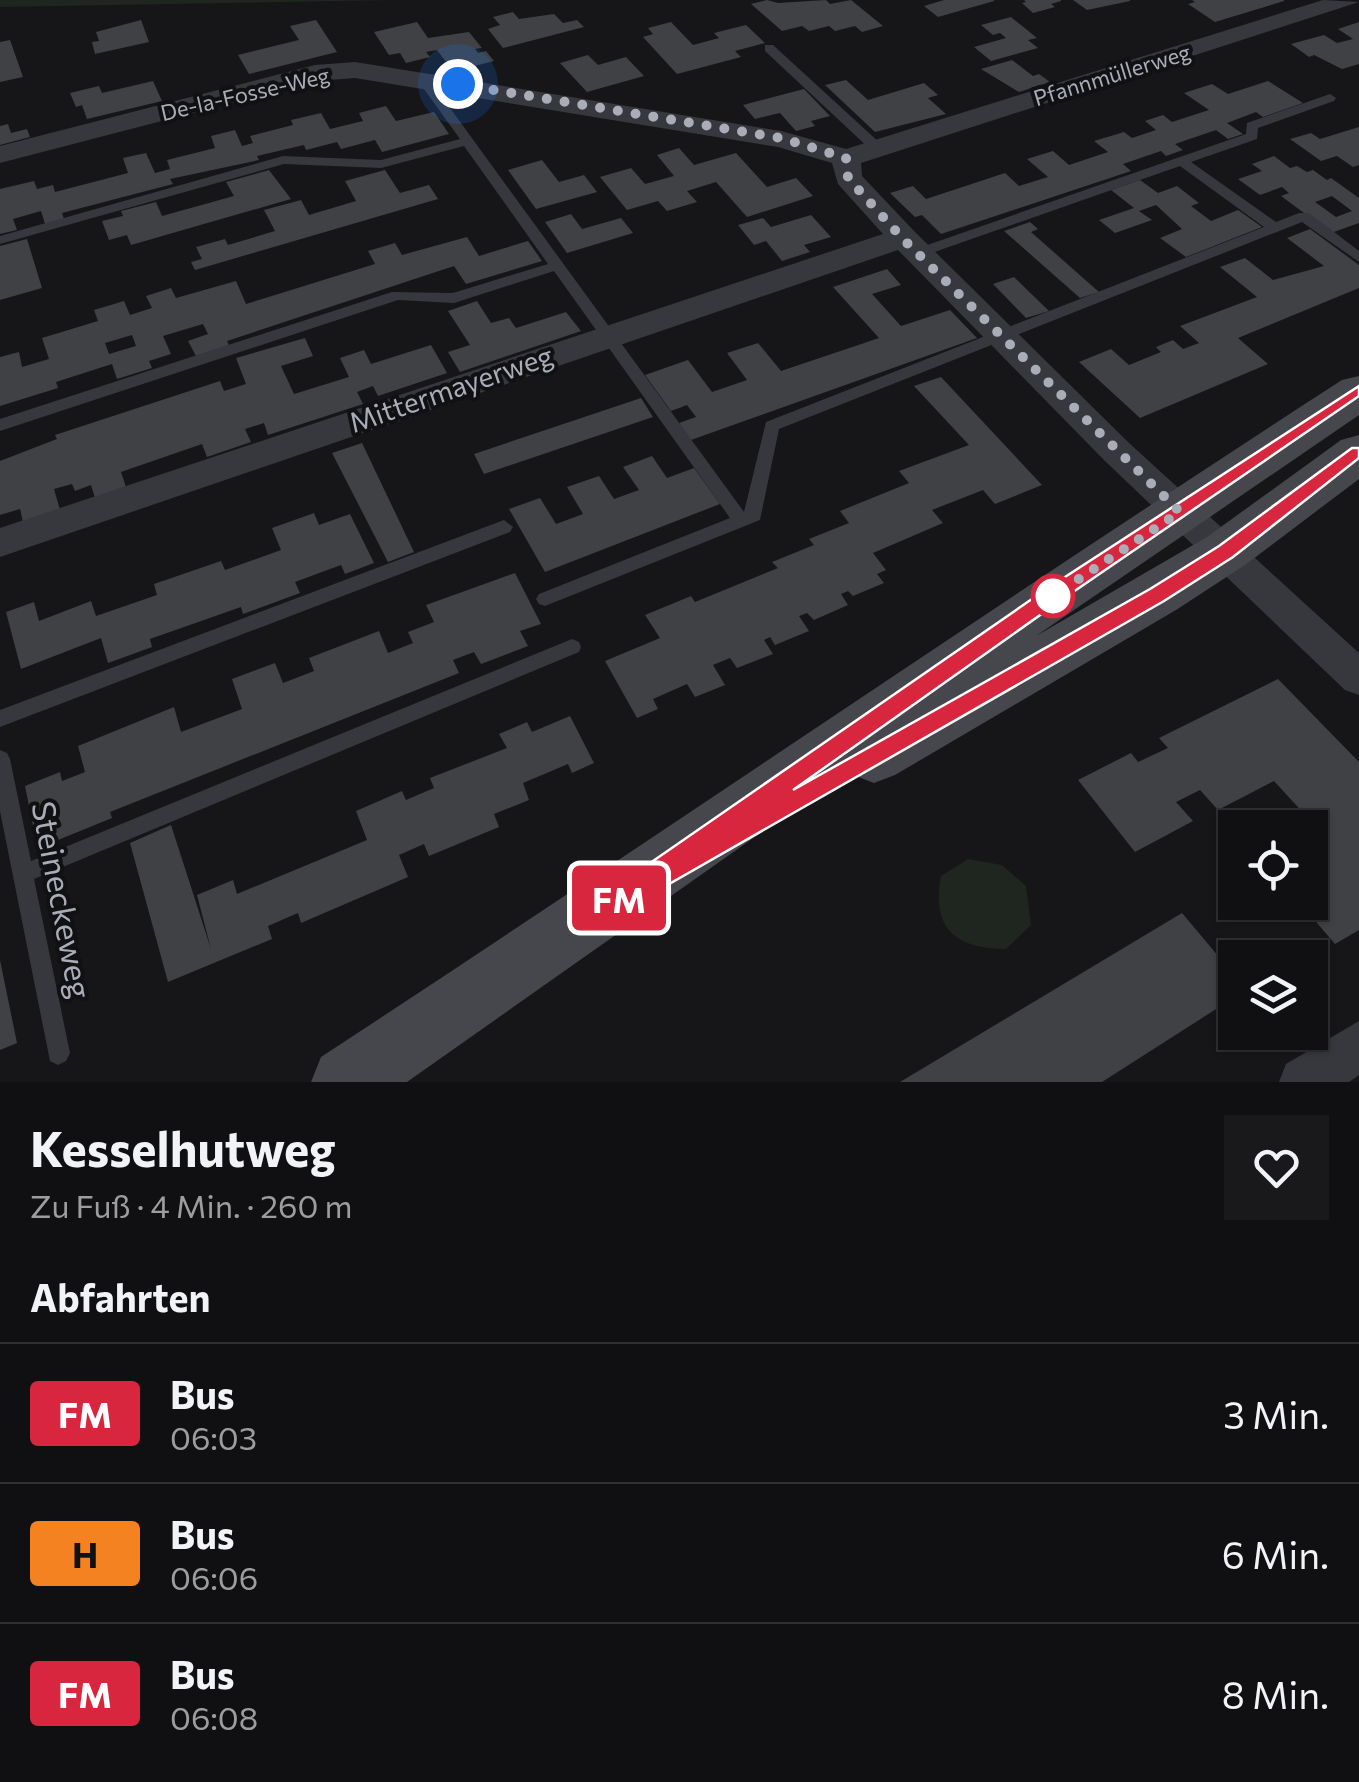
<!DOCTYPE html>
<html lang="de">
<head>
<meta charset="utf-8">
<style>
	:root { --surface:#101012; --page:#19191b; --text:#f1f3f6; --muted:#9c9d9f; --line:#303032 }
	body { margin:0; font-family:Commissioner,sans-serif; background:var(--page); color:var(--text); height:100vh; display:flex; flex-direction:column; font-size:38px; white-space:nowrap }
	* { box-sizing:border-box; margin:0 }
	p { font-size:32px; color:var(--muted) }
	.icon { flex:none; width:55px; height:55px; fill:none; stroke:currentColor; stroke-width:2; stroke-linecap:round; stroke-linejoin:round }
	.map { position:relative; height:1082px; overflow:hidden }
	.sheet { display:flex; flex-direction:column; background:var(--surface); flex:1 }
	.sheet>* { flex:none }
	.badge { padding:0 20px; border-radius:8px; font-size:35px; line-height:65px }
	.buttons { position:absolute; left:1218px; top:810px; display:grid; gap:20px }
	.buttons a { display:grid; place-items:center; width:110px; height:110px; border-radius:0px; background:var(--surface); box-shadow:0 2px 8px #0004,0 0 0 2px var(--line); font-size:50px }
	.you { position:absolute; width:50px; height:50px; margin:-25px; border:8px solid #fff; border-radius:50%; background:#1a73e8; box-shadow:0 0 0 15px #1a73e833 }
	.map>.badge { position:absolute; translate:-50% -50%; box-shadow:0 0 0 5px #fff }
	h2 { padding:0 30px; font-size:38px; line-height:90px }
	.round { display:grid; place-items:center; flex:none; width:105px; height:105px; border-radius:0px; background:var(--page) }
	.overview { display:flex; align-items:center; justify-content:space-between; height:170px; padding:0 30px }
	h1 { font-size:48px; font-weight:700; line-height:75px }
	ul { padding:0; list-style:none }
	li { display:flex; align-items:center; gap:30px; height:140px; padding:0 30px; border-top:2px solid var(--line) }
	li div { flex:1 }
	li b { display:block; font-size:38px }
	li em { font-style:normal }
	li .badge { min-width:110px; font-weight:700; text-align:center }
	.map>svg:first-child { display:block }
	.green { fill:#1e261f }
	.building { fill:#404145; fill-rule:evenodd }
	.lines { fill:none; stroke-linecap:round; stroke-linejoin:round }
	.service { fill:#37383d; fill-rule:evenodd }
	.minor { fill:#37383d; fill-rule:evenodd }
	.secondary { fill:#45474d; fill-rule:evenodd }
	.line { fill:#d7263d; stroke:#fff; stroke-width:2.5 }
	.walk { stroke:#a8adb8; stroke-width:10; stroke-dasharray:0 18 }
	.stop-dot { fill:#fff; stroke:#d7263d; stroke-width:5 }
	.labels { text-anchor:middle; stroke-width:8; stroke-linejoin:round; paint-order:stroke }
	.far-street-label { font-size:22px; fill:#a8adb8; stroke:#111113 }
	.street-label { font-size:28px; fill:#a8adb8; stroke:#111113 }
	.near-street-label { font-size:32px; fill:#a8adb8; stroke:#111113 }
</style>
</head>
<body>
<div class="map">
<svg width="1359" height="1082" viewBox="0 0 1359 1082">
	<rect width="100%" height="100%" fill="#161618"/>
	<path class="green" d="M0,0H395L0,7Z
		M968,859L1002,865L1026,886L1031,925L1006,949C955,949 931,928 941,876Z"/>
	<path class="building" d="M767,0L778,3L826,0L830,4L851,0L883,26L862,32L855,26L835,31L829,26L809,31L802,26L782,31L751,4Z
		M944,0H994V1L938,17L924,6Z
		M1024,0H1061V1L1051,4L1055,7L1033,13L1022,3L1026,2Z
		M1073,0H1130V1L1087,10Z
		M1192,0H1284V1L1215,22L1188,4L1195,2Z
		M513,12L519,19L554,14L563,23L577,20L584,27L503,48L488,29L500,25L493,17Z
		M1011,17L1037,38L1028,40L1038,48L991,61L974,47L1006,38L1000,33L993,35L981,25Z
		M141,20L149,42L95,54L92,42L99,41L96,32Z
		M316,20L337,52L249,74L238,55L299,40L290,26Z
		M417,22L428,38L469,32L482,48L475,49L478,53L486,51L494,61L463,69L457,61L447,63L437,50L426,52L430,57L406,63L400,53L389,55L374,32Z
		M671,22L693,45L719,38L714,33L746,25L765,43L735,51L741,57L677,74L643,37L653,34L648,28Z
		M1359,22V64L1342,69L1314,55L1309,57L1291,44L1324,35L1337,43L1353,39L1338,29Z
		M10,40L23,77L0,82V42Z
		M588,55L598,65L626,57L644,76L587,92L560,63Z
		M1012,60L1033,76L1039,74L1050,82L1019,92L981,69Z
		M846,80L868,100L924,83L938,95L928,98L946,114L875,132L825,85Z
		M153,81L162,101L87,119L82,105L76,107L70,93L99,86L102,93Z
		M1268,81L1303,103L1263,117L1256,112L1227,123L1243,134L1228,139L1216,130L1175,144L1183,150L1166,156L1161,151L1123,164L1131,171L941,234L922,215L915,217L890,193L913,186L926,199L1005,173L1019,186L1048,177L1027,159L1053,151L1069,165L1108,152L1094,141L1124,132L1132,138L1156,130L1145,121L1163,115L1172,122L1209,110L1184,93L1212,84L1228,94Z
		M804,89L830,116L811,121L815,126L796,131L780,113L755,119L743,105Z
		M386,106L396,121L434,112L449,134L382,152L375,140L341,149L337,142L306,150L304,145L257,156L259,160L170,179L173,184L62,213L64,219L45,224L41,211L13,219L17,230L0,234V189L34,181L37,189L53,185L55,192L128,173L123,158L146,153L155,173L170,169L167,160L215,148L211,136L235,130L242,146L253,143L250,136L293,125L291,120L321,113L330,129L363,121L359,113Z
		M8,124L11,133L27,129L30,137L0,145V126Z
		M1359,127V165L1353,167L1337,156L1321,161L1290,139L1311,133L1320,139Z
		M679,148L694,165L736,153L767,187L796,178L813,196L747,217L716,182L687,191L697,202L667,211L658,201L627,210L600,177L631,168L645,184L674,176L657,155Z
		M1274,156L1290,168L1297,166L1307,172L1313,170L1327,180L1331,178L1359,198V223L1331,233L1281,196L1289,193L1282,187L1260,195L1238,179L1262,171L1252,164ZM1332,196L1352,211L1336,217L1315,202Z
		M542,160L559,182L584,175L597,192L536,209L508,170Z
		M269,170L291,199L131,245L127,235L109,240L102,221L123,216L121,211L156,202L162,216L234,196L226,182Z
		M385,170L400,193L429,185L438,199L195,270L191,262L202,259L196,247L225,239L228,245L275,231L264,210L301,200L309,215L356,201L345,181Z
		M1140,180L1158,193L1177,186L1199,203L1191,206L1211,221L1238,210L1262,227L1186,257L1160,238L1182,229L1156,205L1139,211L1152,220L1115,233L1099,220L1134,208L1111,190Z
		M571,214L582,229L621,218L633,233L567,253L545,222Z
		M811,215L831,237L804,245L810,252L782,261L766,241L754,245L738,225L763,218L771,227Z
		M1030,222L1038,229L1031,232L1099,292L1080,298L1004,231Z
		M1310,229L1359,265V288L1238,338L1268,364L1140,418L1079,362L1111,349L1129,365L1161,352L1156,347L1173,340L1183,349L1199,343L1180,326L1257,297L1220,267L1245,258L1273,280L1324,266L1287,238Z
		M467,237L479,256L528,241L542,261L466,284L454,266L227,341L229,345L196,356L188,341L208,334L203,324L163,336L171,354L149,361L152,368L117,379L112,364L56,382L58,388L0,406V357L19,352L22,367L49,359L42,338L98,321L94,310L124,301L130,315L152,308L146,296L171,288L176,298L236,281L246,304L375,264L368,251L395,243L402,255ZM132,335L136,346L109,354L105,343Z
		M27,239L42,288L0,300V246Z
		M887,269L901,285L872,294L901,326L950,310L977,338L691,440L679,423L696,417L687,405L671,411L645,375L688,360L712,392L747,380L727,353L758,343L781,371L879,338L833,287Z
		M1014,277L1049,311L1026,318L993,284Z
		M477,301L491,323L509,318L516,328L566,312L581,331L460,372L448,352L470,345L448,311Z
		M305,338L313,356L281,366L294,394L349,377L340,358L364,350L371,364L431,345L447,373L378,396L373,386L357,392L363,404L268,435L264,423L245,429L251,442L207,457L202,444L121,472L126,487L95,498L91,485L75,491L72,484L54,489L60,510L23,522L20,509L0,515V461L57,439L55,435L220,381L224,391L246,384L236,358Z
		M941,377L1042,485L995,504L983,490L932,510L943,523L873,553L886,570L877,574L884,583L853,596L848,591L841,594L848,605L814,620L807,613L799,616L809,631L775,645L770,637L764,640L773,654L737,668L730,658L713,665L725,685L695,697L687,684L653,699L658,709L637,718L605,661L660,638L645,615L691,596L695,602L778,568L772,562L814,545L809,539L849,523L840,511L909,483L899,471L969,445L914,386Z
		M641,398L653,417L484,474L474,454Z
		M362,443L414,552L388,562L332,453Z
		M652,456L667,478L694,468L720,504L545,572L509,509L540,498L556,524L583,514L567,487L599,476L614,499L639,490L623,467Z
		M314,513L319,525L350,514L374,563L345,574L341,565L295,582L300,593L243,614L241,607L150,639L152,647L108,663L101,638L21,669L6,612L34,602L39,621L91,601L96,616L157,595L154,584L221,561L225,570L281,550L272,528Z
		M515,573L541,624L520,631L528,646L481,664L474,652L453,660L459,673L110,812L112,818L53,842L48,820L33,826L25,786L60,772L62,781L85,772L78,746L174,707L181,732L242,709L232,679L275,663L283,683L314,671L309,658L379,631L388,653L413,643L408,632L434,622L426,605Z
		M1278,679L1359,762V930L1335,944L1299,902H1310V851L1329,841L1274,781L1218,810L1200,790L1176,802L1193,821L1135,852L1078,780L1131,753L1138,762L1168,748L1159,738Z
		M570,716L594,763L572,773L568,764L523,783L529,800L494,814L499,827L429,856L424,844L399,855L408,877L301,923L298,913L268,926L272,939L168,982L130,843L171,825L211,949L197,895L233,880L237,894L367,840L356,811L402,791L406,800L434,788L430,778L507,748L499,734L527,722L532,732Z
		M1182,913L1235,976V997L1102,1082H900Z
		M0,960L17,1043L0,1050Z"/>
	<g class="lines">
		<path class="service" d="M765,45H773L881,144V150H871L765,51Z
			M422,74L426,75L744,512L766,422L1264,227L1180,166L923,256H913V250L1246,134L1247,123L1330,94L1336,98L1334,101L1258,128L1257,139L1191,162L1276,222L1299,213H1309L1359,251V262L1302,222L779,429L760,520L545,606L539,604L536,599L539,594L730,518L554,271L454,303L398,300L0,431V419L392,292L453,293L548,264L464,146L381,168L284,164L0,244V236L283,156L381,160L460,139L416,78Z
			M504,520L513,527L510,532L0,727V710Z
			M572,639L579,642L581,647L579,652L34,879L70,1053L66,1061L58,1065L50,1061L0,811V750L7,753L10,759L31,861Z"/>
		<path class="minor" d="M1323,0L1359,2L861,163L862,176L914,231L1128,442L1359,653V695L1345,690L1104,460L898,250L0,557V528L883,234L838,184L832,163L778,147L355,78L316,81L0,163V146L315,65L355,62L781,131L846,149Z
			M1359,1021V1075L1349,1082H1279L1286,1064Z"/>
		<path class="secondary" d="M1359,376V415L1036,636L1207,537L1341,440L1359,435V479L1245,565L1176,610L895,775L874,783L853,775L850,770L407,1082H311L321,1057C663,833 999,602 1342,380Z"/>
	</g>
	<path class="line" d="M1359,386V396L1060,601L793,790L1150,589L1219,546L1352,448H1359V458L1233,557L1164,601L615,915L606,919L598,915L594,907L598,899L1045,590Z"/>
	<g class="lines">
		<path class="walk" d="M458,84L781,138L846,158L848,178L902,238L1180,512L1053,596"/>
	</g>
	<circle class="stop-dot" cx="1053" cy="596" r="20"/>
	<g class="labels">
		<g class="far-street-label">
			<text transform="translate(1112 75) rotate(-17)" y="8">Pfannmüllerweg</text>
			<text transform="translate(245 94) rotate(-13)" y="8">De-la-Fosse-Weg</text>
		</g>
		<g class="street-label">
			<text transform="translate(451 389) rotate(-19)" y="10">Mittermayerweg</text>
		</g>
		<g class="near-street-label">
			<text transform="translate(61 900) rotate(79)" y="11">Steineckeweg</text>
		</g>
	</g>
</svg>
<div class="buttons">
<a><svg class="icon" aria-label="locate" viewBox="0 0 24 24"><circle cx="12" cy="12" r="6"/><path d="M12 2v4M12 18v4M2 12h4M18 12h4"/></svg></a>
<a><svg class="icon" aria-label="layers" viewBox="0 0 24 24"><path d="M12 4l9 5-9 5-9-5zM3 14l9 5 9-5"/></svg></a>
</div>
<div class="you" style="left:458px;top:84px"></div>
<b class="badge" style="left:619px;top:898px;background:#d7263d;color:#fff">FM</b>
</div>
<section class="sheet">
<div class="overview"><div><h1>Kesselhutweg</h1><p>Zu Fuß · 4 Min. · 260 m</p></div><a class="round"><svg class="icon" aria-label="heart" viewBox="0 0 24 24"><path d="M12 20l-8-8c-3-5 5-10 8-4 3-6 11-1 8 4z"/></svg></a></div>
<h2>Abfahrten</h2>
<ul>
<li><span class="badge" style="background:#d7263d;color:#fff">FM</span><div><b>Bus</b><p>06:03</p></div><em>3 Min.</em></li>
<li><span class="badge" style="background:#f58220;color:#111">H</span><div><b>Bus</b><p>06:06</p></div><em>6 Min.</em></li>
<li><span class="badge" style="background:#d7263d;color:#fff">FM</span><div><b>Bus</b><p>06:08</p></div><em>8 Min.</em></li>
</ul>
</section>
</body>
</html>
